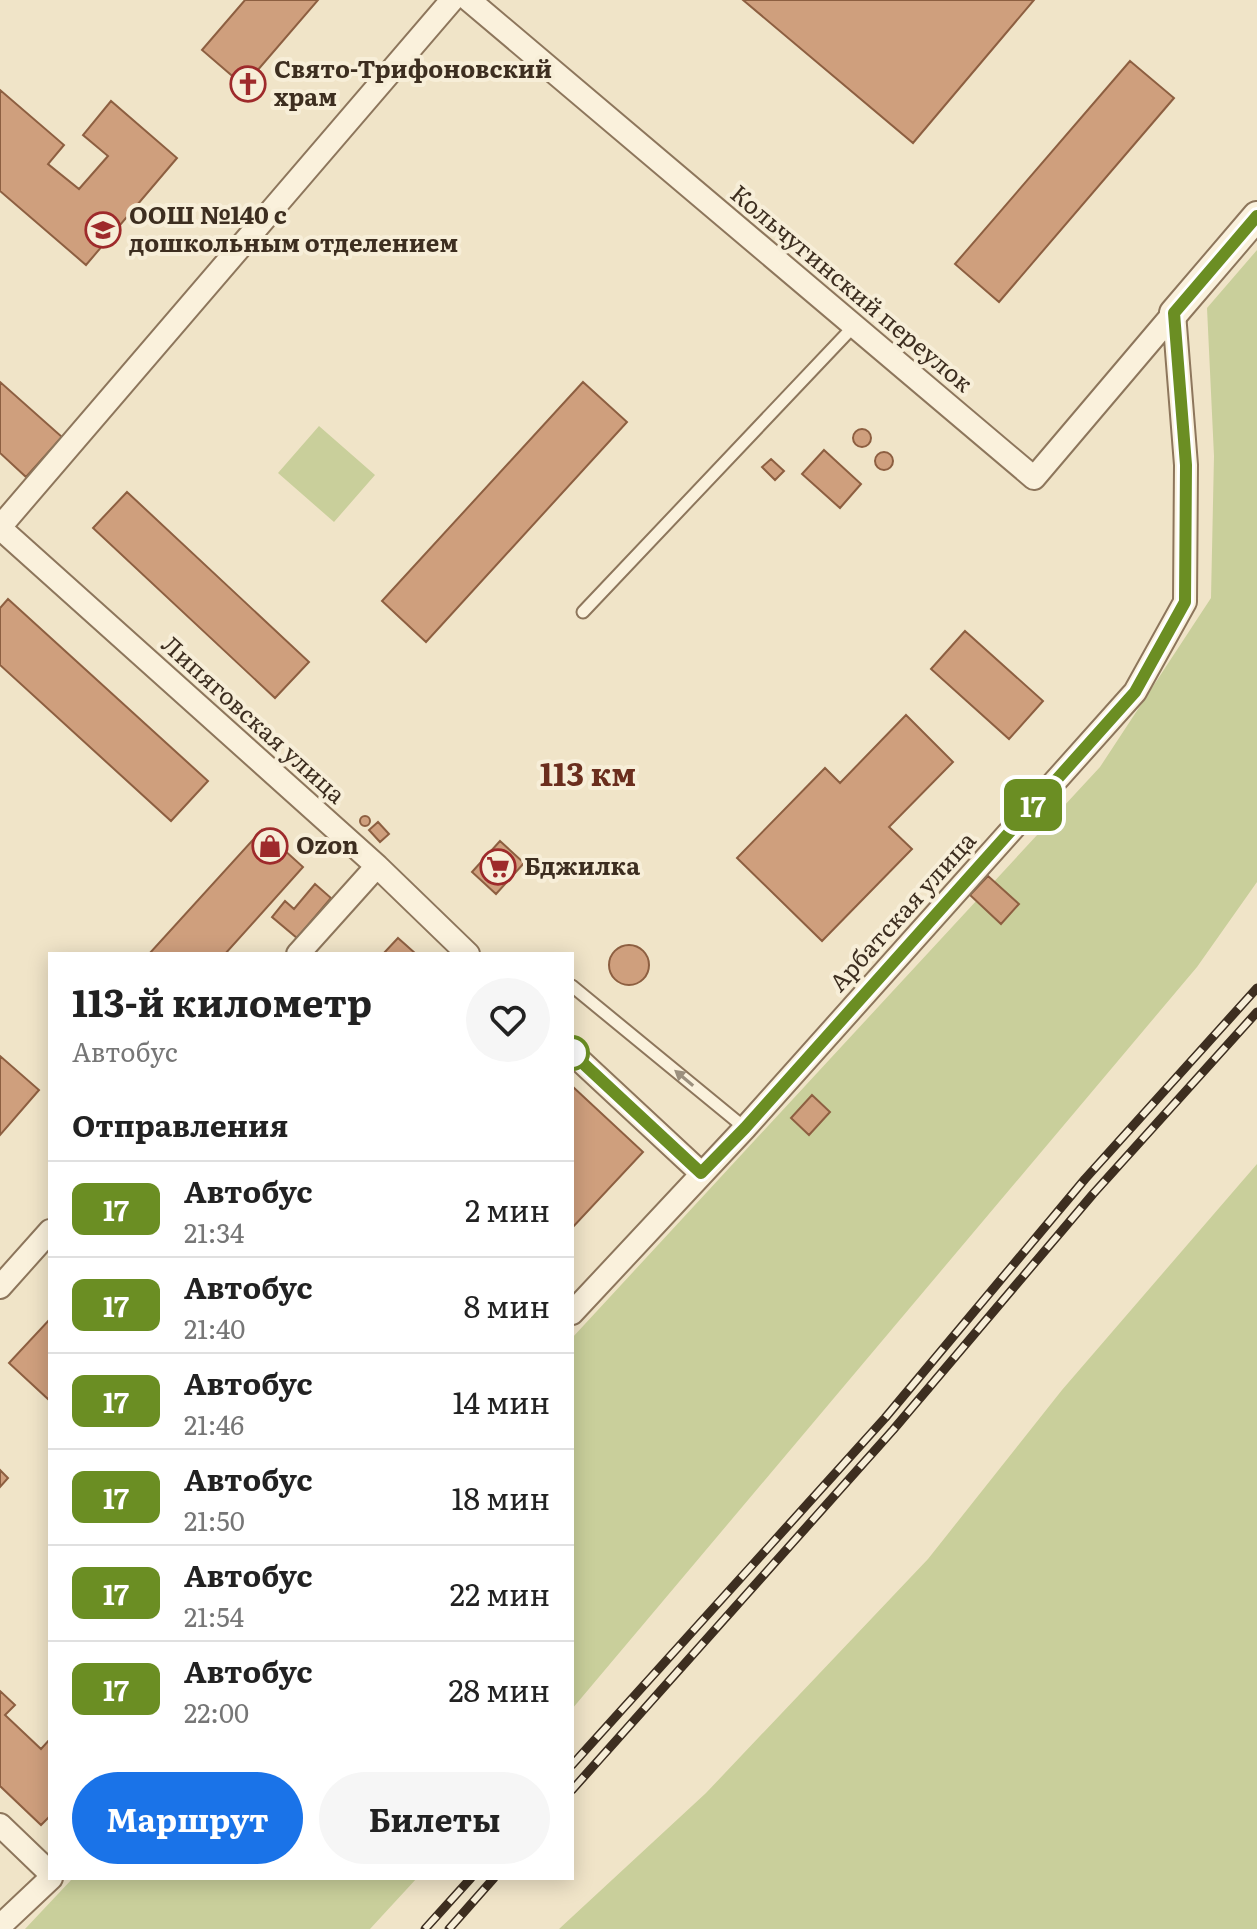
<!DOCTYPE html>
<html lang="ru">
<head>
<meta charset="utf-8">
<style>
	:root { --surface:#fff; --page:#f6f6f6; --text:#222; --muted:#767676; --line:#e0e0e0; --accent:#1a73e8 }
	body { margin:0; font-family:Literata,serif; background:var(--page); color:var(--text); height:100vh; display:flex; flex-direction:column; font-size:30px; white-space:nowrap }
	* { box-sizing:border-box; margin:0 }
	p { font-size:26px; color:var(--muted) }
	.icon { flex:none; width:44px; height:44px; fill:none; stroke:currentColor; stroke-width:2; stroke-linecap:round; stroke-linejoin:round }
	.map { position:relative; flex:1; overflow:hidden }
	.drawer { position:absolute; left:48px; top:952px; width:526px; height:928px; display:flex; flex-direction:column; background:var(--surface); border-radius:0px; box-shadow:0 4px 20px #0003 }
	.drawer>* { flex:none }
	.badge { padding:0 16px; border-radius:12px; font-size:28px; line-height:52px }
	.map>.badge { position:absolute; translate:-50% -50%; box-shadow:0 0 0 4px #fff }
	h2 { padding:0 24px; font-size:30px; line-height:72px }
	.round { display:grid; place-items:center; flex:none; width:84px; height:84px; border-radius:42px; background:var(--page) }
	.head { display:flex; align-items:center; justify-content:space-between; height:136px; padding:0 24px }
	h1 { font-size:38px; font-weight:700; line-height:60px }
	.cta { display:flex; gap:16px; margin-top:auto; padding:16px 24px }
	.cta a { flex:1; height:92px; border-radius:48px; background:var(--accent); color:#fff; font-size:32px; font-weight:700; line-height:92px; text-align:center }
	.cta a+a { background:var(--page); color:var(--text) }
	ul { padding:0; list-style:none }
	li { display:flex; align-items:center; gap:24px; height:96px; padding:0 24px; border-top:2px solid var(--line) }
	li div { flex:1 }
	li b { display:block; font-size:30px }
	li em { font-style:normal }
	li .badge { min-width:88px; font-weight:700; text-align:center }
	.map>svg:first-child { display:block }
	.green { fill:#c9cf9b }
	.building { fill:#cf9f7d; stroke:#8d5f41; stroke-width:2 }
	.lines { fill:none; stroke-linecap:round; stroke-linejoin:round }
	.service-casing { stroke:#8d765c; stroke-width:15 }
	.minor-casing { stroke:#8d765c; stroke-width:26 }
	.tertiary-casing { stroke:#8d765c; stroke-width:32 }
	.service { stroke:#faf1dc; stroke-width:11 }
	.minor { stroke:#faf1dc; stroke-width:22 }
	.tertiary { stroke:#faf1dc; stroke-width:28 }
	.rail-casing { stroke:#3d2e20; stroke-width:9 }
	.rail { stroke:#f7eed8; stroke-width:6; stroke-dasharray:18; stroke-linecap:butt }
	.oneway { fill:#9c907e }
	.line-casing { stroke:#fff; stroke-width:18 }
	.line { stroke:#6b8e23; stroke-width:12 }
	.stop-dot { fill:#fff; stroke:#6b8e23; stroke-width:4 }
	.labels { text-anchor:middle; stroke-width:8; stroke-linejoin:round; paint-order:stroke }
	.poi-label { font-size:24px; font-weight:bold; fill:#3d2e20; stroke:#f7eed8; text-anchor:start }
	.street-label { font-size:24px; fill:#3d2e20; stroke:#f7eed8 }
	.district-label { font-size:32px; font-weight:bold; fill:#6b2e1e; stroke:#f7eed8 }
</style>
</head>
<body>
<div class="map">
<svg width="1257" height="1929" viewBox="0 0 1257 1929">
	<rect width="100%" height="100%" fill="#f0e4c8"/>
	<path class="green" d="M1257,250V882L1197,967L572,1709V1338L1100,767L1211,598L1214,456L1207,308Z
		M319,426L375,475L334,522L278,473Z
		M1257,1164V1929H559L706,1793L928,1559L1062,1390Z
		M73,1878H417L370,1929H25Z"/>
	<path class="building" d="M245,0H318L244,86L202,50Z
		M743,0H1034L913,143Z
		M1130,61L1174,98L999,302L955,264Z
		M0,90L64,145L48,164L79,189L108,156L83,135L111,101L177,158L86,265L0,191Z
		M0,382L62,437L26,477L0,453Z
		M583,382L627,422L426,642L382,601Z
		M853 438a9 9 0 1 1 18 0a9 9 0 1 1-18 0Z
		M824,450L861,484L840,508L802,474Z
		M875 461a9 9 0 1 1 18 0a9 9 0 1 1-18 0Z
		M771,459L784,471L775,480L762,467Z
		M127,492L309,662L275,698L93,528Z
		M8,599L208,781L171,821L0,665V608Z
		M965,631L1043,701L1009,739L931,669Z
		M906,715L953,762L889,827L912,849L822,941L737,858L825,768L840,783Z
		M360 821a5 5 0 1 1 10 0a5 5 0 1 1-10 0Z
		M378,822L389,834L380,842L369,830Z
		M262,830L303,867L225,954H149Z
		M500,841L524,863L496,894L472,872Z
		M988,876L1019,904L1001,924L970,895Z
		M315,884L331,898L297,938L272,917L285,901L294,909Z
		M398,938L416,954H383Z
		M609 965a20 20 0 1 1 40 0a20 20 0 1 1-40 0Z
		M0,1056L39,1090L0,1135Z
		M572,1086L643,1152L572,1228Z
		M812,1095L830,1112L809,1135L791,1118Z
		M50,1319V1397L48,1399L9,1363Z
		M0,1470L8,1478L0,1487Z
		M0,1691L15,1705L5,1715L41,1749L50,1739V1816L41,1825L0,1786Z"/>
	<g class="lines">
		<defs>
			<path id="service" d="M583,612L854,326
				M572,986L745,1128"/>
			<path id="minor" d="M469,0L1034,478L1174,313
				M0,527L452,0
				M0,528L377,866L468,954
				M298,954L377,866
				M572,1053L701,1173
				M0,1287L50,1231
				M572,1313L745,1128L1135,692L1185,602L1186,465L1174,313
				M0,1825L50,1873
				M0,1926L51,1878"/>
			<path id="tertiary" d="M1174,313L1257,216"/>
		</defs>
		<use href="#service" class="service-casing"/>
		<use href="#minor" class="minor-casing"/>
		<use href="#tertiary" class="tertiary-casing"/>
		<use href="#service" class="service"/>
		<use href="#minor" class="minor"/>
		<use href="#tertiary" class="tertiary"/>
		<defs>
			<path id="rail" d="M572,1765L885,1418L1085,1179L1257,988
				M572,1790L893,1430L1093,1194L1257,1012
				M425,1929L471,1878
				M449,1929L494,1878"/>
		</defs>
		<use href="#rail" class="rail-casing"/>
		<use href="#rail" class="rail"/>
	</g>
	<defs><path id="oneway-solid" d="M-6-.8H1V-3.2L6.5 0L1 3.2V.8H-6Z" transform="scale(2)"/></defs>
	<use class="oneway" href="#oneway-solid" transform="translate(684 1078) rotate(-140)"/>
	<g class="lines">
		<defs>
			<path id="line" d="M572,1053L701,1173L745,1128L1135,692L1185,602L1186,465L1174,313L1257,216"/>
		</defs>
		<use href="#line" class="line-casing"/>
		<use href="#line" class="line"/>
	</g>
	<defs>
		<symbol id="church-ring" viewBox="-11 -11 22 22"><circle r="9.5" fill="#f7eed8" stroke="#9e2a2b" stroke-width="1.5"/><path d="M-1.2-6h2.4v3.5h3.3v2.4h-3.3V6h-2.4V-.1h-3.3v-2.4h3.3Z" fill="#9e2a2b"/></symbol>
		<symbol id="school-ring" viewBox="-11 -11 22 22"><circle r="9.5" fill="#f7eed8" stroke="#9e2a2b" stroke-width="1.5"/><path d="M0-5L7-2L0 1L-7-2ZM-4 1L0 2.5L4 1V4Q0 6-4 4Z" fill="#9e2a2b"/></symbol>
		<symbol id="shop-ring" viewBox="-11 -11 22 22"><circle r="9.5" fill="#f7eed8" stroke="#9e2a2b" stroke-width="1.5"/><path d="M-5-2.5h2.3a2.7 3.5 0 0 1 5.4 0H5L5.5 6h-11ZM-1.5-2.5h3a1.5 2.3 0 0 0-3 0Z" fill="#9e2a2b"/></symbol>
		<symbol id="supermarket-ring" viewBox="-11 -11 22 22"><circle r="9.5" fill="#f7eed8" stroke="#9e2a2b" stroke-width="1.5"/><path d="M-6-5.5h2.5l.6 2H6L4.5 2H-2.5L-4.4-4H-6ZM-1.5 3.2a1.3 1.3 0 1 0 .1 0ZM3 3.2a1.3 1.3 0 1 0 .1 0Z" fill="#9e2a2b"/></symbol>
	</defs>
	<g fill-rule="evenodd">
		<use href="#church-ring" x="228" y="64" width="40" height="40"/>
		<use href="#school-ring" x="83" y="210" width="40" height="40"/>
		<use href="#shop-ring" x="250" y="826" width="40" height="40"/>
		<use href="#supermarket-ring" x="478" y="847" width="40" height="40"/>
	</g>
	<circle class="stop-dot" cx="572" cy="1053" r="16"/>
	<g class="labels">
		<g class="poi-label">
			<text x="274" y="78">Свято-Трифоновский<tspan x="274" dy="28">храм</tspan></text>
			<text x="129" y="224">ООШ №140 с<tspan x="129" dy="28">дошкольным отделением</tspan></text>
			<text x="296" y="854">Ozon</text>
			<text x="524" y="875">Бджилка</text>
		</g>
		<g class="street-label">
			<text transform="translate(851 289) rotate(40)" y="8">Кольчугинский переулок</text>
			<text transform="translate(253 720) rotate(42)" y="8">Липяговская улица</text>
			<text transform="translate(903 912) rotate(-48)" y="8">Арбатская улица</text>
		</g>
		<g class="district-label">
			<text x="588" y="786">113 км</text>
		</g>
	</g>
</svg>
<b class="badge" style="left:1033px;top:805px;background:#6b8e23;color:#fff">17</b>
<section class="drawer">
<div class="head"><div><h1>113-й километр</h1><p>Автобус</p></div><a class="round"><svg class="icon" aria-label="heart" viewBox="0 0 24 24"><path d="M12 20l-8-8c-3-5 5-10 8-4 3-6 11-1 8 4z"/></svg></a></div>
<h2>Отправления</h2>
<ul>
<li><span class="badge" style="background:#6b8e23;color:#fff">17</span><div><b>Автобус</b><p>21:34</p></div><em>2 мин</em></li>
<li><span class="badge" style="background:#6b8e23;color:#fff">17</span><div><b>Автобус</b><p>21:40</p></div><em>8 мин</em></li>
<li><span class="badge" style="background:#6b8e23;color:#fff">17</span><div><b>Автобус</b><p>21:46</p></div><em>14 мин</em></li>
<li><span class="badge" style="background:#6b8e23;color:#fff">17</span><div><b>Автобус</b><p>21:50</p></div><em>18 мин</em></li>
<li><span class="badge" style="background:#6b8e23;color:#fff">17</span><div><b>Автобус</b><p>21:54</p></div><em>22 мин</em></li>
<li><span class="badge" style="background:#6b8e23;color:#fff">17</span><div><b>Автобус</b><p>22:00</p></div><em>28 мин</em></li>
</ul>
<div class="cta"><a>Маршрут</a><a>Билеты</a></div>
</section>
</div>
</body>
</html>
